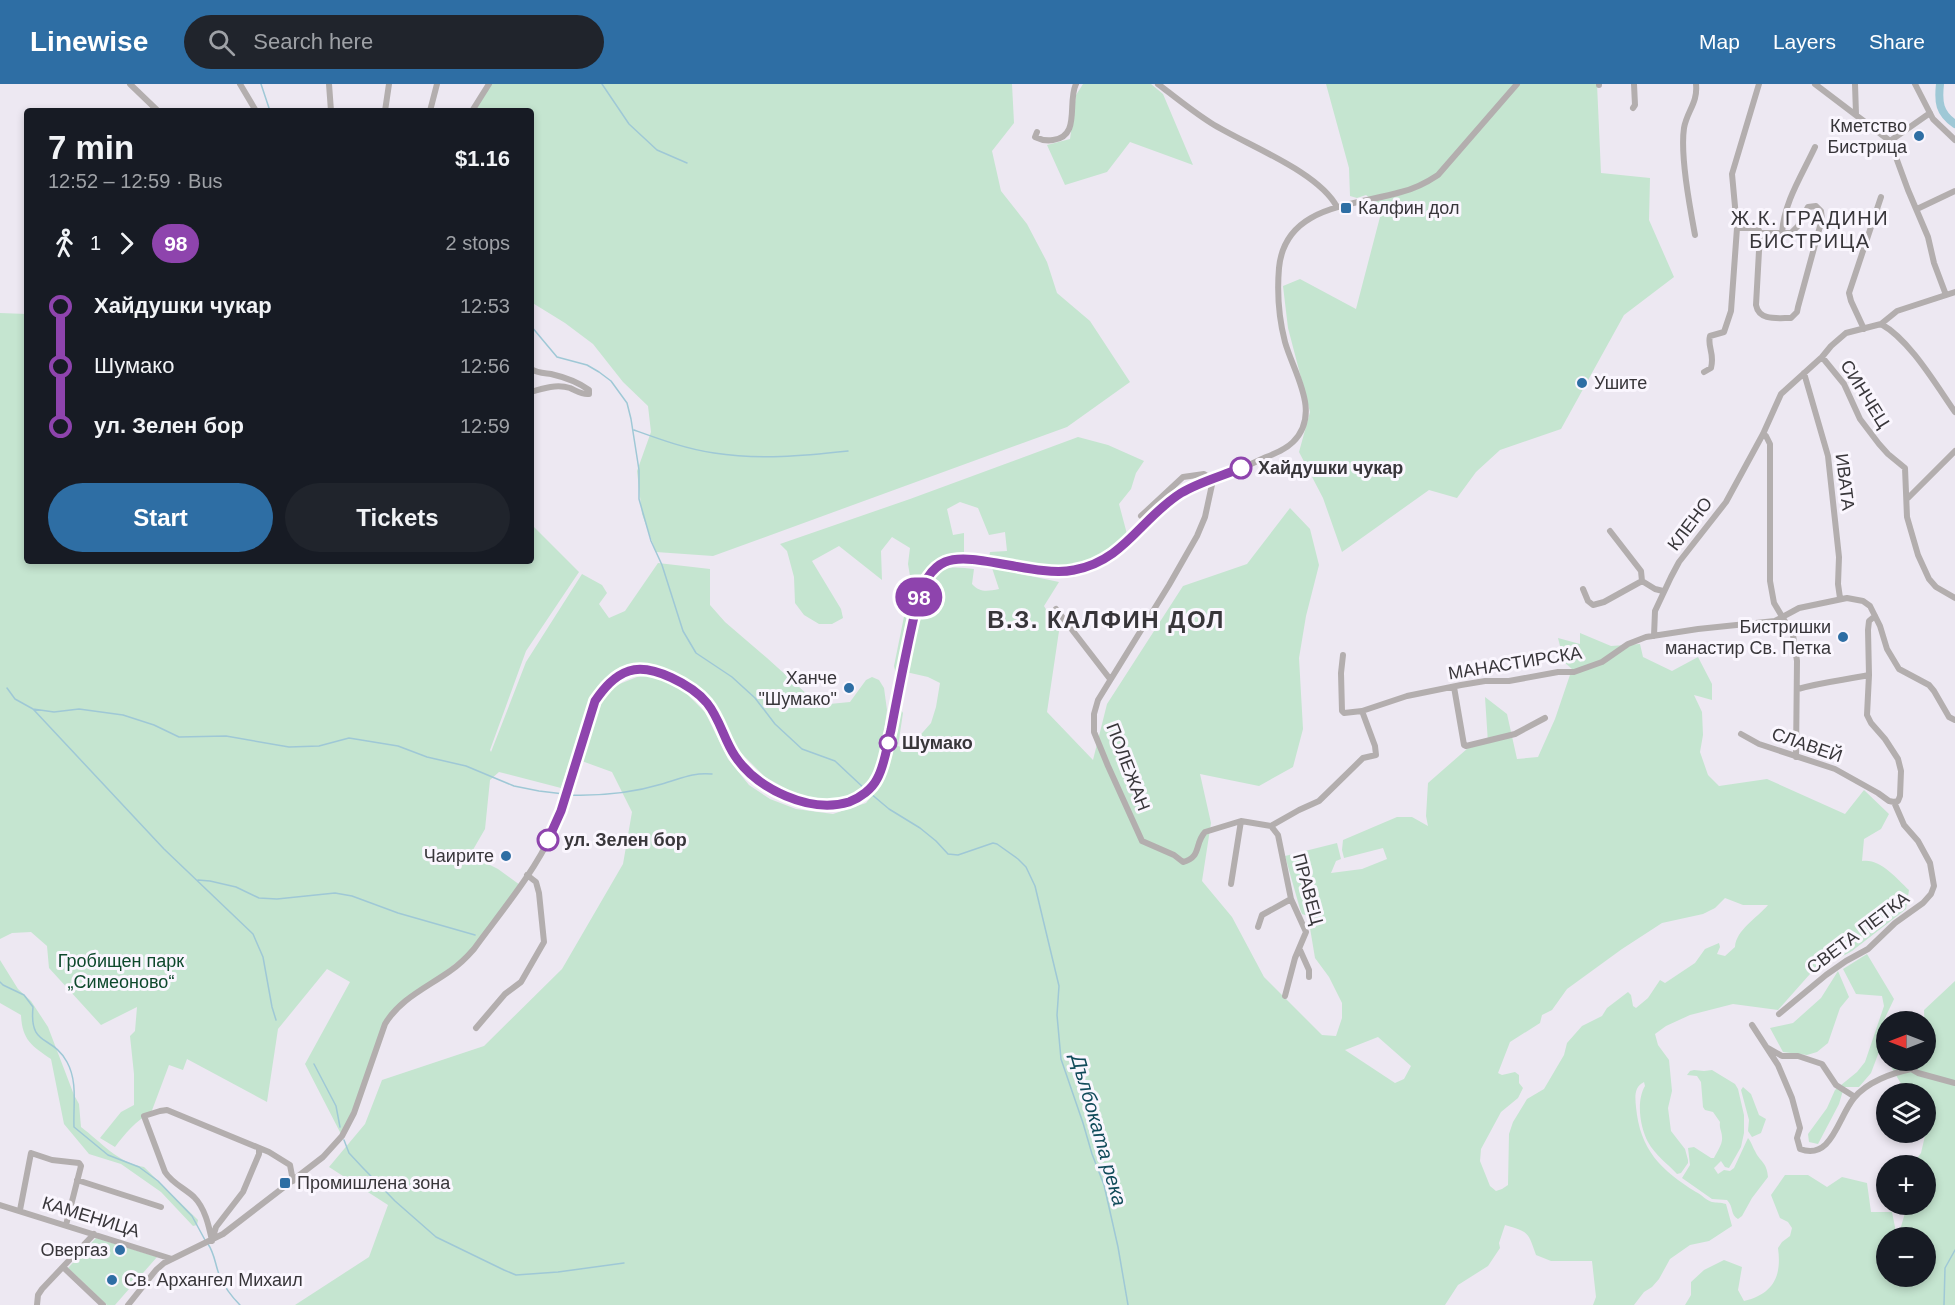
<!DOCTYPE html>
<html lang="en">
<head>
<meta charset="utf-8">
<style>
	:root { --surface:#171b24; --page:#20242c; --text:#f1f3f6; --muted:#9ea1a6; --accent:#2e6ea4 }
	body { margin:0; font-family:Helvetica,sans-serif; background:var(--page); color:var(--text); height:100vh; display:flex; flex-direction:column; font-size:22px; white-space:nowrap }
	* { box-sizing:border-box; margin:0 }
	p { font-size:20px; color:var(--muted) }
	.icon { flex:none; width:33px; height:33px; fill:none; stroke:currentColor; stroke-width:2; stroke-linecap:round; stroke-linejoin:round }
	.map { position:relative; flex:1; overflow:hidden }
	.sheet { position:absolute; left:24px; top:24px; width:510px; height:456px; display:flex; flex-direction:column; background:var(--surface); border-radius:6px; box-shadow:0 3px 9px #0003 }
	.sheet>* { flex:none }
	.badge { padding:0 12px; border-radius:20px; font-size:21px; line-height:39px }
	.needle { width:39px; rotate:270deg }
	.controls { position:absolute; left:1876px; top:927px; display:grid; gap:12px }
	.controls a { display:grid; place-items:center; width:60px; height:60px; border-radius:50%; background:var(--surface); box-shadow:0 3px 9px #0003; font-size:30px }
	.map>.badge { position:absolute; translate:-50% -50%; box-shadow:0 0 0 3px #fff }
	.legs { display:flex; align-items:center; gap:9px; height:66px; padding:0 24px; font-size:20px }
	.legs p { margin-inline-start:auto }
	.overview { display:flex; align-items:center; justify-content:space-between; height:102px; padding:0 24px }
	h1 { font-size:33px; font-weight:600; line-height:45px }
	.action { display:flex; gap:12px; margin-top:auto; padding:12px 24px }
	.action a { flex:1; height:69px; border-radius:36px; background:var(--accent); color:#fff; font-size:24px; font-weight:600; line-height:69px; text-align:center }
	.action a+a { background:var(--page); color:var(--text) }
	ul { padding:0 24px; list-style:none }
	li { display:flex; align-items:center; gap:21px; height:60px; font-size:22px }
	li i { display:grid; place-items:center; width:9px; height:100%; margin:0 8px; background:currentColor }
	li i::after { content:''; width:15px; height:15px; margin:-8px; border:4px solid; border-radius:50%; background:var(--surface) }
	li p { margin-inline-start:auto }
	li:first-child i { background:linear-gradient(#0000 50%,currentColor 0) }
	li:last-child i { background:linear-gradient(currentColor 50%,#0000 0) }
	header { display:flex; align-items:center; gap:36px; box-sizing:border-box; height:84px; padding:0 30px; background:var(--accent); color:#fff }
	header strong { font-size:28px }
	nav { display:flex; gap:33px; margin-inline-start:auto; font-size:21px }
	.search { width:420px; height:54px; background:var(--page); display:flex; align-items:center; gap:15px; box-sizing:border-box; padding:0 21px; border-radius:33px; color:var(--muted); font-size:22px }
	.map>svg:first-child { display:block }
	.green { fill:#c5e5d0; fill-rule:evenodd }
	.lines { fill:none; stroke-linecap:round; stroke-linejoin:round }
	.stream { stroke:#9fc8d6; stroke-width:1.5 }
	.river { stroke:#9fc8d6; stroke-width:8 }
	.minor { stroke:#b3aeae; stroke-width:6 }
	.line-1-casing { stroke:#fff; stroke-width:14 }
	.line-1 { stroke:#8e44ad; stroke-width:9 }
	.poi-dot { fill:#2e6ea4; stroke:#faf6fe; stroke-width:2 }
	.stop-1-dot { fill:#fff; stroke:#8e44ad; stroke-width:3 }
	.labels { text-anchor:middle; stroke-width:6; stroke-linejoin:round; paint-order:stroke }
	.poi-label { font-size:18px; fill:#38363a; stroke:#faf6fe; text-anchor:end }
	.street-label { font-size:18px; fill:#38363a; stroke:#faf6fe }
	.stop-label { font-size:18px; font-weight:bold; fill:#38363a; stroke:#faf6fe; text-anchor:start }
	.park-label { font-size:18px; fill:#0e492c; stroke:#faf6fe }
	.neighbourhood-label { font-size:20px; letter-spacing:1.5px; fill:#38363a; stroke:#faf6fe }
	.water-label { font-size:20px; font-style:italic; fill:#114b5a; stroke:#faf6fe }
	.district-label { font-size:24px; font-weight:bold; letter-spacing:1.5px; fill:#38363a; stroke:#faf6fe }
</style>
</head>
<body>
<header>
<strong>Linewise</strong>
<div class="search"><svg class="icon" aria-label="search" viewBox="0 0 24 24"><circle cx="10" cy="10" r="6"/><path d="M15 15l6 6"/></svg>Search here</div>
<nav><a>Map</a><a>Layers</a><a>Share</a></nav>
</header>
<div class="map">
<svg width="1955" height="1221" viewBox="0 0 1955 1221">
	<rect width="100%" height="100%" fill="#ede8f2"/>
	<path class="green" d="M489,0H1012L1014,39L992,67L1001,107L1027,140L1047,178L1057,209L1090,237L1130,298L1067,343L713,472L656,468L642,430L637,387L651,348L648,322L623,298L593,260L565,239L531,218V27H472Z
		M1083,0H1151L1163,10L1193,81L1130,58L1107,88L1065,101L1047,61L1070,55L1076,11Z
		M1326,0H1597L1601,89L1650,94L1649,136L1674,193L1624,231L1561,345L1500,366L1476,388L1457,414L1429,406L1342,468L1323,414L1299,368L1310,328L1288,244L1283,202L1300,195L1356,225L1380,133L1378,120L1366,111L1357,114L1350,112L1349,84Z
		M0,229L27,230V477H531V440L579,488L526,567L490,666L491,668L526,578L582,490L602,501L607,509L599,520L609,534L625,527L658,479L710,485V521L725,538L767,574L819,621L850,618L866,596L872,593L879,596L884,604L887,626L880,675L867,702L854,713L836,717L814,715L794,709L765,693L740,668L704,610L678,590L635,579L613,588L590,616L561,704L499,688L490,696L485,745L470,771L498,785L520,801L474,865L393,927L342,1052L305,980L350,898L327,885L278,945L267,1018L187,975L183,986L169,981L151,1029C137,1035 124,1051 115,1063L100,1054L121,1028L134,1021V990L130,952L135,947L137,923L101,941L49,884L47,862L31,848L12,849L0,855Z
		M1078,353L1108,361L1144,377L1136,389L1131,405L1119,420L1127,450C1120,456 1113,465 1105,469C1069,491 1028,481 989,474L990,468L1007,467L1005,448L989,451L978,424L960,418L947,425L953,451L964,449V470C957,471 947,470 941,474C908,493 904,555 896,590L894,582L911,498L908,480L910,464L892,453L881,467L882,496L839,462L812,477L841,525L843,534L832,540H819L804,531L795,519L794,493L787,467L780,460L910,415Z
		M1290,424L1310,445L1319,481L1306,532L1299,574L1303,645L1293,683L1259,702L1200,690L1211,739L1202,797L1232,833L1264,893L1322,951L1336,952L1342,934V919L1329,893L1315,874L1308,832L1302,830L1300,825L1285,772L1337,759L1341,775L1336,777L1331,789L1362,785L1387,775L1383,764L1344,774L1342,766L1343,756L1397,733H1412L1428,742L1426,732L1428,699L1468,664L1488,659L1485,613L1507,630L1517,675L1538,673L1555,635L1572,585L1564,578L1558,554L1580,560V549L1611,562L1640,560L1643,573L1672,587L1698,573L1712,600V616L1694,611L1702,628L1703,651L1700,668L1708,691L1719,702L1767,695L1845,730L1864,706L1889,730L1881,745L1864,755L1862,777C1880,774 1896,794 1909,806L1906,825L1852,867L1810,890L1778,926L1733,920L1690,931L1666,942L1655,950L1658,961L1669,976L1672,1007L1668,1024L1671,1047L1685,1065L1688,1076V1079L1681,1089L1677,1090C1668,1080 1655,1071 1648,1058C1640,1043 1636,1017 1645,1002L1644,998C1634,1003 1635,1013 1636,1023C1640,1066 1661,1086 1696,1108C1701,1110 1707,1117 1712,1118C1717,1119 1720,1118 1726,1120L1732,1142L1709,1157L1690,1161L1670,1175L1659,1195L1652,1203L1644,1208L1634,1221H1593L1596,1213L1592,1177H1551L1536,1171C1528,1148 1529,1148 1505,1141L1499,1159L1500,1164L1488,1182L1458,1201L1445,1221H295L369,1173L388,1121L329,1083L365,1040L382,996L484,962L562,885L623,780L632,728L612,688L579,676L596,626L606,609L617,601L637,593L656,591L684,607L705,628L728,675L749,701L770,715L796,725L833,730L866,719L883,698L900,624L903,629L898,662L908,665L931,639L936,623L940,599L928,593L906,588C911,568 921,500 936,489C947,481 961,484 974,485L972,500C980,509 988,507 999,505L992,484L1059,498L1044,522L1059,547L1047,628L1093,676L1107,620L1183,502L1247,480ZM1725,814L1743,821H1768C1757,834 1736,846 1735,863L1725,872L1717,870L1720,863L1719,859L1705,865L1695,879L1665,899L1660,896L1648,914L1636,924L1633,922L1631,911L1628,908L1607,924L1602,932L1582,942L1567,959L1564,971L1544,1005L1527,1015L1513,1038L1509,1050L1508,1101L1502,1105L1496,1107L1490,1102L1480,1077L1481,1065L1501,1028L1518,1014L1523,1004L1519,999V991L1515,988L1502,991L1498,989L1510,958L1540,939L1542,931L1552,926L1567,905L1622,865L1662,839L1703,830L1715,824ZM1378,953L1411,982L1404,995L1395,999L1345,966Z
		M1867,870L1894,915L1876,953L1887,969V976L1880,965L1871,989L1859,1003H1844L1839,1020L1818,1060L1809,1058L1808,1050L1827,1024L1835,1006L1857,988L1865,978L1884,922L1882,912L1856,910L1843,885Z
		M0,876L18,905L31,917L48,943L74,1011L79,1020L81,1043C101,1058 118,1079 144,1083L198,1136L197,1141L193,1142L161,1108L121,1080L89,1070L64,1040L51,975C32,962 22,956 21,931L0,919Z
		M1838,887L1849,913L1840,924L1828,959L1817,968L1807,971L1783,968L1770,944L1793,939L1821,914Z
		M1955,897V1221H1685L1691,1211V1198L1704,1186L1724,1176L1742,1183L1738,1206L1744,1217C1773,1210 1782,1193 1778,1164L1782,1158L1790,1152L1792,1144L1788,1138L1780,1134L1771,1111L1785,1091H1808L1827,1103L1842,1093L1867,1099L1871,1128H1892L1897,1153L1887,1154V1192H1926V1154L1898,1153L1907,1122L1906,1121L1926,1120V1082L1912,1081L1921,1069L1930,1030L1926,1026V1010L1910,1009L1900,998L1887,976H1926L1924,926Z
		M1694,986L1704,987L1712,986L1735,1000L1738,1005L1744,1031V1049L1741,1063L1729,1084L1725,1083L1721,1077L1714,1084L1718,1090L1724,1086L1730,1087L1734,1084L1748,1054C1752,1059 1752,1062 1755,1067C1760,1078 1767,1078 1768,1093L1752,1114L1742,1132L1738,1135C1730,1131 1734,1123 1727,1116L1712,1115L1682,1094L1690,1081L1688,1064L1694,1063L1711,1074H1714C1717,1068 1723,1060 1722,1053C1722,1047 1719,1045 1720,1038L1713,1028L1705,1026L1703,1023L1701,998L1697,992L1687,991L1690,987Z
		M1743,1003L1751,1010L1759,1031L1766,1035L1761,1049L1752,1053L1748,1047L1749,1036L1741,1006Z
		M96,1154L157,1173L115,1221H107L68,1184Z"/>
	<g class="lines">
		<path class="stream" d="M261,0L270,27
			M602,0L629,40L657,66L687,79
			M531,242L557,273L587,281L599,288L611,297L627,319L631,335L639,386V415L651,457L662,481L683,547L696,569L732,593L755,614L775,640L802,665L835,677L866,706
			M634,346C659,355 686,365 714,369C759,376 803,372 848,367
			M7,604L15,615L33,625L54,628L79,625L123,631L154,641L179,653L226,652L289,663L319,662L349,654L398,662L427,673L466,682L514,702L539,707L564,710
			M33,625L164,765L253,850L263,873L272,923L276,936
			M870,709L889,725L920,744L936,757L948,770L958,771L993,759L997,760L1018,775L1026,783L1035,802L1059,902L1057,931L1061,975L1083,1039L1092,1070L1104,1101L1118,1163L1128,1221
			M569,711C600,712 632,709 662,700C680,695 693,688 712,690
			M198,796L210,797L236,803L259,814L277,815L335,809L352,812L398,829L475,851
			M0,898L3,901L24,911L33,923C29,964 52,950 67,978C78,998 73,1021 74,1043L108,1071L139,1083L158,1097L192,1132L205,1156
			M314,980L336,1022L340,1043
			M344,1056L349,1069L363,1084L395,1117L436,1153L504,1186L516,1191L558,1188L624,1179
			M208,1160C215,1170 215,1181 220,1193C225,1204 232,1213 240,1221
			M1944,1221L1945,1184L1955,1166"/>
		<path class="river" d="M1940,0C1938,18 1939,29 1955,40"/>
		<path class="minor" d="M130,0L158,27
			M240,0L256,27
			M329,0L331,27
			M1158,0C1175,13 1192,27 1211,39C1246,61 1318,87 1337,123
			M1815,0L1890,57L1908,106L1928,153L1934,179L1946,211
			M1855,0L1856,30
			M1915,0L1933,35L1955,56
			M1599,1V0
			M1633,24L1635,21L1634,0
			M385,27L389,0
			M430,27L437,0
			M472,27L489,0
			M1037,48L1035,53C1041,56 1047,57 1053,56C1081,53 1067,18 1076,0
			M1890,57L1930,29
			M1917,125L1955,107
			M1737,144H1758L1760,149L1756,221C1759,237 1777,234 1791,234L1797,228L1798,223L1822,135L1821,127L1816,122L1808,123L1798,142L1791,149H1760
			M1782,149C1784,118 1802,91 1815,63
			M1695,151C1690,124 1680,71 1684,44C1687,27 1698,19 1696,0
			M1881,240C1910,256 1936,301 1955,328
			M1864,245L1851,217L1849,209L1881,113
			M1822,273L1844,300L1860,335L1879,360L1888,370L1905,384L1907,433L1918,471L1929,495L1936,503L1955,514
			M531,285C537,289 544,289 551,290C564,293 578,298 589,306V310
			M1704,288L1711,284C1715,269 1707,263 1710,252L1724,248L1731,227L1737,144L1732,90L1759,0
			M1804,289L1828,372L1839,473L1838,500L1840,514
			M531,308C544,304 557,300 570,304C577,307 582,311 589,310
			M1763,350L1766,352L1770,360V497L1774,519L1793,551L1797,577L1796,673
			M1213,396L1205,433L1197,452L1169,501L1098,616L1094,630V648L1108,682L1142,757L1174,771L1183,778C1202,773 1194,760 1205,748L1241,737L1271,742L1299,726L1319,717L1363,674L1376,671L1375,662L1362,627
			M1908,414L1955,367
			M1141,432L1183,393L1204,390L1213,396
			M1610,447L1641,487L1642,497
			M1642,497L1655,505L1663,507
			M1583,505L1588,517L1593,521L1604,518L1642,497
			M1056,525L1110,595
			M1875,532L1869,537L1868,546L1869,591L1867,631L1871,639L1885,655L1898,675L1901,687L1900,712L1898,717L1894,718
			M1654,552L1655,527L1671,493L1679,478L1726,418L1763,350L1781,310L1822,273L1831,262L1846,249L1881,240L1897,227L1955,208
			M1343,571L1341,589L1342,627L1344,629L1362,627L1407,612L1461,601L1485,597H1509L1558,588H1574L1602,578L1628,560L1646,553L1698,545L1775,537L1799,524L1847,514L1863,517L1870,522L1880,542L1887,565L1899,585L1929,601L1934,607L1949,633L1955,636
			M1454,603L1464,661L1466,662L1515,650L1545,634
			M1798,605C1822,598 1845,596 1869,591
			M1741,650L1759,660L1835,685L1878,709L1889,717L1894,718
			M1271,742L1278,751L1291,815L1306,848L1295,874L1285,912
			M1231,800L1241,737
			M1258,843L1262,831L1291,815
			M1300,866L1309,886V893
			M1779,930L1826,891L1846,877L1868,865L1895,839L1923,819L1931,810L1934,802L1930,779L1918,757L1904,741L1894,718
			M1752,941L1778,981L1792,1014L1800,1044L1797,1054L1800,1065C1832,1077 1838,1033 1854,1014C1867,998 1892,989 1911,985
			M476,944L505,910L521,898L544,858L539,809L536,798L527,791
			M1768,964L1782,972H1798L1822,980L1836,1001L1855,1013
			M1909,976L1911,985L1918,989L1955,999
			M77,1096L161,1123
			M0,1121L172,1175
			M20,1126L31,1069L52,1076L79,1079L81,1082L66,1141
			M212,1156L216,1143L243,1108L259,1070V1064
			M212,1157C209,1142 205,1124 194,1113C184,1104 172,1099 165,1088L144,1032L160,1027L167,1026L269,1068L290,1081L293,1097
			M63,1183L103,1221
			M37,1221L38,1211L42,1205L94,1150
			M128,1221L156,1186L164,1179L223,1150L323,1073L342,1052L354,1029L385,940C400,915 426,904 450,887C459,881 467,873 474,865C500,829 534,789 552,749C566,716 573,681 585,647C592,625 598,605 618,592C633,583 649,585 665,591C699,605 711,622 726,654C732,667 738,679 748,688C764,705 791,717 814,719C830,721 848,721 862,711C868,707 875,700 878,693C885,679 887,661 891,646C899,608 905,570 914,533C918,517 921,500 933,488C935,485 942,479 946,478C960,472 980,477 994,480C1021,484 1049,492 1076,486C1124,476 1142,434 1181,410C1190,404 1201,401 1211,397C1229,390 1247,382 1264,374C1274,370 1285,366 1293,358C1322,329 1294,290 1285,258C1279,235 1277,208 1279,184C1285,121 1353,122 1401,108C1414,105 1426,99 1438,91L1517,0"/>
	</g>
	<g class="lines">
		<defs>
			<path id="line-1" d="M548,756L561,727L595,617C604,604 614,592 629,587C652,579 693,602 707,619C720,635 724,656 735,672C757,705 810,730 849,718C860,714 872,705 877,695C885,681 887,661 891,646C898,609 905,573 913,537C917,522 919,505 928,493C932,487 938,481 945,478C972,466 1037,494 1074,486C1124,477 1141,434 1181,409C1199,398 1222,392 1241,384"/>
		</defs>
		<use href="#line-1" class="line-1-casing"/>
		<use href="#line-1" class="line-1"/>
	</g>
	<g class="poi-dot">
		<circle cx="1919" cy="52" r="6"/>
		<rect x="1340" y="118" width="12" height="12" rx="3"/>
		<circle cx="1582" cy="299" r="6"/>
		<circle cx="1843" cy="553" r="6"/>
		<circle cx="849" cy="604" r="6"/>
		<circle cx="506" cy="772" r="6"/>
		<rect x="279" y="1093" width="12" height="12" rx="3"/>
		<circle cx="120" cy="1166" r="6"/>
		<circle cx="112" cy="1196" r="6"/>
	</g>
	<g class="stop-1-dot">
		<circle cx="1241" cy="384" r="10"/>
		<circle cx="888" cy="659" r="8"/>
		<circle cx="548" cy="756" r="10"/>
	</g>
	<g class="labels">
		<g class="poi-label">
			<text x="1907" y="48">Кметство<tspan x="1907" dy="21">Бистрица</tspan></text>
			<text x="1358" y="130" text-anchor="start">Калфин дол</text>
			<text x="1594" y="305" text-anchor="start">Ушите</text>
			<text x="1831" y="549">Бистришки<tspan x="1831" dy="21">манастир Св. Петка</tspan></text>
			<text x="837" y="600">Ханче<tspan x="837" dy="21">"Шумако"</tspan></text>
			<text x="494" y="778">Чаирите</text>
			<text x="297" y="1105" text-anchor="start">Промишлена зона</text>
			<text x="108" y="1172">Овергаз</text>
			<text x="124" y="1202" text-anchor="start">Св. Архангел Михаил</text>
		</g>
		<g class="street-label">
			<text transform="translate(1865 310) rotate(58)" y="6">СИНЧЕЦ</text>
			<text transform="translate(1845 398) rotate(83)" y="6">ИВАТА</text>
			<text transform="translate(1690 440) rotate(-53)" y="6">КЛЕНО</text>
			<text transform="translate(1515 579) rotate(-9)" y="6">МАНАСТИРСКА</text>
			<text transform="translate(1807 661) rotate(19)" y="6">СЛАВЕЙ</text>
			<text transform="translate(1128 683) rotate(69)" y="6">ПОЛЕЖАН</text>
			<text transform="translate(1308 805) rotate(75)" y="6">ПРАВЕЦ</text>
			<text transform="translate(1858 849) rotate(-37)" y="6">СВЕТА ПЕТКА</text>
			<text transform="translate(91 1133) rotate(17)" y="6">КАМЕНИЦА</text>
		</g>
		<g class="stop-label">
			<text x="1258" y="390">Хайдушки чукар</text>
			<text x="902" y="665">Шумако</text>
			<text x="564" y="762">ул. Зелен бор</text>
		</g>
		<g class="park-label">
			<text x="121" y="883">Гробищен парк<tspan x="121" dy="21">„Симеоново“</tspan></text>
		</g>
		<g class="neighbourhood-label">
			<text x="1810" y="141">Ж.К. ГРАДИНИ<tspan x="1810" dy="23">БИСТРИЦА</tspan></text>
		</g>
		<g class="water-label">
			<text transform="translate(1099 1046) rotate(74)" y="7">Дълбоката река</text>
		</g>
		<g class="district-label">
			<text x="1106" y="544">В.З. КАЛФИН ДОЛ</text>
		</g>
	</g>
</svg>
<div class="controls">
<a><svg class="needle" viewBox="-14 -14 28 28"><path d="M0-13l5 13h-10z" fill="#e53935"/><path d="M0 13l5-13h-10z" fill="#9ea1a6"/></svg></a>
<a><svg class="icon" aria-label="layers" viewBox="0 0 24 24"><path d="M12 4l9 5-9 5-9-5zM3 14l9 5 9-5"/></svg></a>
<a>+</a>
<a>−</a>
</div>
<b class="badge" style="left:919px;top:513px;background:#8e44ad;color:#fff">98</b>
<section class="sheet">
<div class="overview"><div><h1>7 min</h1><p>12:52 – 12:59 · Bus</p></div><b>$1.16</b></div>
<div class="legs"><svg class="icon" aria-label="walk" viewBox="0 0 24 24"><circle cx="13" cy="4" r="2"/><path d="M13 8l-2 6 4 7M11 14l-3 7M7 12l3-4h3l4 4"/></svg>1<svg class="icon" aria-label="forward" viewBox="0 0 24 24"><path d="M9 5l7 7-7 7"/></svg><b class="badge" style="background:#8e44ad;color:#fff">98</b><p>2 stops</p></div>
<ul>
<li><i style="color:#8e44ad"></i><b>Хайдушки чукар</b><p>12:53</p></li>
<li><i style="color:#8e44ad"></i><span>Шумако</span><p>12:56</p></li>
<li><i style="color:#8e44ad"></i><b>ул. Зелен бор</b><p>12:59</p></li>
</ul>
<div class="action"><a>Start</a><a>Tickets</a></div>
</section>
</div>
</body>
</html>
